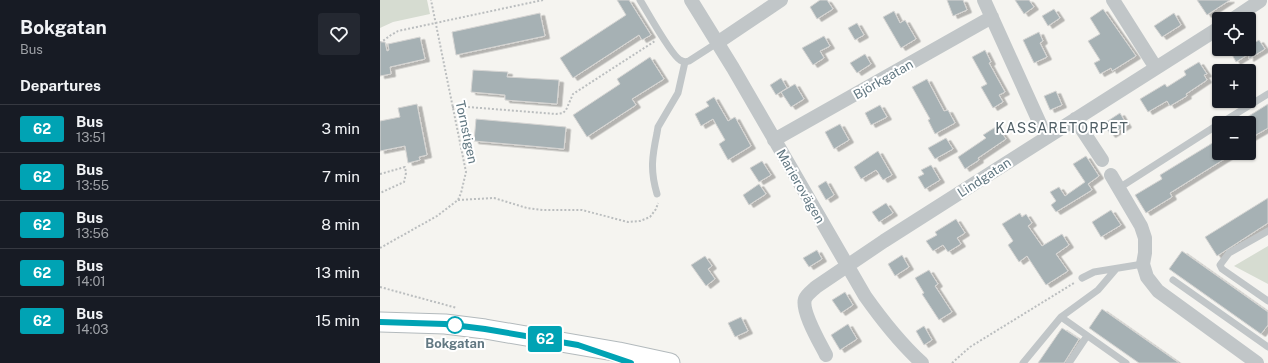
<!DOCTYPE html>
<html lang="en">
<head>
<meta charset="utf-8">
<style>
	:root { --surface:#171b24; --page:#242831; --text:#f1f3f6; --muted:#9ea1a6; --line:#363941 }
	body { margin:0; font-family:"Public Sans",sans-serif; background:var(--page); color:var(--text); height:100vh; display:flex; flex-direction:column; font-size:15px; white-space:nowrap }
	* { box-sizing:border-box; margin:0 }
	p { font-size:13px; color:var(--muted) }
	.icon { flex:none; width:22px; height:22px; fill:none; stroke:currentColor; stroke-width:2; stroke-linecap:round; stroke-linejoin:round }
	.map { position:relative; flex:1; overflow:hidden }
	.side { display:flex; flex-direction:column; background:var(--surface); width:380px }
	.side>* { flex:none }
	.badge { padding:0 8px; border-radius:3px; font-size:14px; line-height:26px }
	.buttons { position:absolute; left:832px; top:12px; display:grid; gap:8px }
	.buttons a { display:grid; place-items:center; width:44px; height:44px; border-radius:4px; background:var(--surface); box-shadow:0 1px 3px #0004; font-size:20px }
	.map>.badge { position:absolute; translate:-50% -50%; box-shadow:0 0 0 2px #fff }
	h2 { padding:0 20px; font-size:15px; line-height:36px }
	.round { display:grid; place-items:center; flex:none; width:42px; height:42px; border-radius:4px; background:var(--page) }
	.summary { display:flex; align-items:center; justify-content:space-between; height:68px; padding:0 20px }
	h1 { font-size:19px; font-weight:700; line-height:30px }
	ul { padding:0; list-style:none }
	li { display:flex; align-items:center; gap:12px; height:48px; padding:0 20px; border-top:1px solid var(--line) }
	li div { flex:1 }
	li b { display:block; font-size:15px }
	li em { font-style:normal }
	li .badge { min-width:44px; font-weight:700; text-align:center }
	main { display:flex; flex:1; min-height:0 }
	.map>svg:first-child { display:block }
	.green { fill:#d6dcd1 }
	.building { fill:#a6b1b4; stroke:#d6d5d3; filter:url(#shadow) }
	.lines { fill:none; stroke-linecap:round; stroke-linejoin:round }
	.secondary-casing { stroke:#b3babd; stroke-width:21 }
	.path { stroke:#bbbebf; stroke-width:2; stroke-dasharray:2 2; stroke-linecap:butt }
	.lane { stroke:#c1c6c8; stroke-width:7 }
	.street { stroke:#c1c6c8; stroke-width:14 }
	.secondary { stroke:#fff; stroke-width:19 }
	.line-casing { stroke:#fff; stroke-width:9 }
	.line { stroke:#00a3b4; stroke-width:6 }
	.stop-dot { fill:#fff; stroke:#00a3b4; stroke-width:2 }
	.labels { text-anchor:middle; stroke-width:4; stroke-linejoin:round; paint-order:stroke }
	.street-label { font-size:13px; fill:#627882; stroke:#fff }
	.stop-label { font-size:13px; font-weight:bold; fill:#627882; stroke:#fff }
	.neighbourhood-label { font-size:14px; letter-spacing:1px; fill:#516067; stroke:#fff }
</style>
</head>
<body>
<main>
<section class="side">
<div class="summary"><div><h1>Bokgatan</h1><p>Bus</p></div><a class="round"><svg class="icon" aria-label="heart" viewBox="0 0 24 24"><path d="M12 20l-8-8c-3-5 5-10 8-4 3-6 11-1 8 4z"/></svg></a></div>
<h2>Departures</h2>
<ul>
<li><span class="badge" style="background:#00a3b4;color:#fff">62</span><div><b>Bus</b><p>13:51</p></div><em>3 min</em></li>
<li><span class="badge" style="background:#00a3b4;color:#fff">62</span><div><b>Bus</b><p>13:55</p></div><em>7 min</em></li>
<li><span class="badge" style="background:#00a3b4;color:#fff">62</span><div><b>Bus</b><p>13:56</p></div><em>8 min</em></li>
<li><span class="badge" style="background:#00a3b4;color:#fff">62</span><div><b>Bus</b><p>14:01</p></div><em>13 min</em></li>
<li><span class="badge" style="background:#00a3b4;color:#fff">62</span><div><b>Bus</b><p>14:03</p></div><em>15 min</em></li>
</ul>
</section>
<div class="map">
<svg width="888" height="363" viewBox="0 0 888 363">
	<defs>
		<filter id="shadow"><feDropShadow dx="4.5" dy="2.5" stdDeviation="0" flood-color="#0004"/></filter>
	</defs>
	<rect width="100%" height="100%" fill="#f5f4f0"/>
	<path class="green" d="M0,0H47L50,14L13,22L0,28Z
		M888,246V284L854,266Z"/>
	<path class="building" d="M237,0H249L271,35L262,40L259,35L193,78L180,58L246,15Z
		M440,0H447L453,9L437,19L430,7Z
		M567,0H583L587,10L573,16Z
		M635,0H649L654,7L644,14Z
		M817,0H850L827,15Z
		M674,9L680,18L668,26L662,16Z
		M723,9L756,56L732,71L731,68L720,74L714,63L720,60L708,41L720,34L710,18Z
		M514,11L520,23L525,20L536,39L521,48L503,17Z
		M160,13L165,36L76,55L72,32Z
		M794,13L801,25L782,37L774,26Z
		M477,23L484,35L475,40L468,28Z
		M659,32L663,41L660,43L667,57L654,63L643,40Z
		M444,36L450,46L440,51L444,58L433,65L422,48Z
		M40,37L45,59L10,67L11,74L0,76V42H5L7,51L9,50L8,44Z
		M879,40L885,49L869,59V54L856,62L849,49H869V46Z
		M605,50L611,62L609,63L625,92L619,95L623,102L613,108L601,87L607,84L592,57Z
		M485,54L491,64L477,73L470,63Z
		M270,57L284,79L252,99L256,105L207,137L193,115L240,84L237,79Z
		M819,62L827,74L824,75L827,80L806,94L807,96L790,106L787,101L768,112L760,99L785,84L787,87L806,75L804,71Z
		M93,70L128,72L127,77L179,80L177,104L125,100V95L91,92Z
		M401,78L407,88L396,95L390,85Z
		M547,79L564,111L568,110L575,123L555,134L548,120L550,119L532,87Z
		M415,84L424,99L411,107L401,92Z
		M676,91L682,105L670,110L664,96Z
		M334,97L348,121L355,117L371,146L348,160L339,144L345,140L333,119L321,126L315,114L329,106L326,102Z
		M37,104L47,155L39,157L40,160L28,163L25,146L0,151V121L20,117L18,108Z
		M888,104V128L869,139V123H867L864,119Z
		M500,105L507,117L491,125L485,113Z
		M740,113L747,125L731,135L723,124Z
		M96,119L186,127L184,149L94,141Z
		M460,124L469,140L454,149L445,132Z
		M617,126L626,139L598,158L599,160L585,169L578,157L606,138L603,135Z
		M566,138L573,149L555,159L548,148Z
		M839,139V153H854L790,193L792,197L766,213L755,195L782,179L780,175Z
		M498,151L512,175L503,180L497,171L496,170L481,179L474,167Z
		M706,156L719,176L708,184L712,190L676,212L671,205L676,201L670,192L679,187L685,196L705,182L693,164Z
		M382,161L391,175L379,182L370,168Z
		M551,165L560,180L545,189L538,177L544,174L541,170Z
		M446,181L454,195L446,200L438,186Z
		M379,184L386,194L369,205L363,195Z
		M888,198V223L837,256L825,237Z
		M506,203L513,213L499,222L492,212Z
		M731,210L741,225L721,237L712,222Z
		M640,213L642,217L646,214L652,223L648,226L662,246L682,234L689,245L676,254L688,271L666,285L647,256L639,262L628,245L633,241L622,224Z
		M576,219L585,233L577,238L581,244L568,252L563,245L553,251L546,241L557,235L555,232Z
		M437,250L442,259L429,267L423,258Z
		M802,251L888,312V325L881,334L789,269Z
		M522,255L529,267L515,276L508,264Z
		M325,256L332,266L328,269L335,279L326,286L311,265Z
		M549,270L558,284L555,286L572,312L559,320L542,294L544,293L535,278Z
		M465,292L473,305L461,313L452,300Z
		M722,309L799,363H759L709,328Z
		M361,317L368,331L355,337L348,323Z
		M468,324L477,339L460,350L451,335Z
		M544,326L552,340L544,345L536,331Z
		M682,328L699,339L684,363H658Z"/>
	<g class="lines">
		<defs>
			<path id="secondary" d="M0,322L65,324L105,329L239,352L290,363"/>
		</defs>
		<use href="#secondary" class="secondary-casing"/>
		<path class="path" d="M0,43L11,35L18,31L163,0
			M72,107H88L176,114L183,113L186,110L193,94L275,41
			M0,174L25,167L26,173L24,182L0,193
			M78,200L114,198L147,208L163,210H202L248,222L260,221L270,217L276,209L278,203
			M0,248L57,216L78,200L81,193L86,172L51,0
			M0,287L77,308
			M572,363L590,347L694,283"/>
		<path class="lane" d="M260,0C267,11 291,55 300,60C303,62 306,62 309,61L337,43
			M841,123L888,94
			M739,188L839,124
			M277,194C270,170 272,157 277,133L278,127L298,93L305,62
			M888,231L849,253L840,265L842,269L888,301
			M702,278L714,272L763,264
			M793,280L888,347
			M681,317L746,363
			M643,363L681,317L718,290L736,269
			M689,363L707,336"/>
		<path class="street" d="M311,0L353,68L485,296C502,320 520,343 542,363
			M604,0L666,137
			M733,0L776,68
			M853,19L880,1
			M337,43L401,0
			M695,119L722,160
			M394,140L612,17
			M731,175L761,226L765,238V253L763,264L767,277L778,291L877,363
			M446,355C440,343 421,311 425,299C427,294 432,291 436,287L504,241L839,28"/>
		<use href="#secondary" class="secondary"/>
	</g>
	<g class="lines">
		<defs>
			<path id="line" d="M0,322L65,324L105,329L198,345L251,363"/>
		</defs>
		<use href="#line" class="line-casing"/>
		<use href="#line" class="line"/>
	</g>
	<circle class="stop-dot" cx="75" cy="325" r="8"/>
	<g class="labels">
		<g class="street-label">
			<text transform="translate(503 79) rotate(-30)" y="5">Björkgatan</text>
			<text transform="translate(87 132) rotate(78)" y="5">Tornstigen</text>
			<text transform="translate(604 177) rotate(-33)" y="5">Lindgatan</text>
			<text transform="translate(421 186) rotate(60)" y="5">Marierovägen</text>
		</g>
		<g class="stop-label">
			<text x="75" y="348">Bokgatan</text>
		</g>
		<g class="neighbourhood-label">
			<text x="682" y="133">KASSARETORPET</text>
		</g>
	</g>
</svg>
<div class="buttons">
<a><svg class="icon" aria-label="locate" viewBox="0 0 24 24"><circle cx="12" cy="12" r="6"/><path d="M12 2v4M12 18v4M2 12h4M18 12h4"/></svg></a>
<a>+</a>
<a>−</a>
</div>
<b class="badge" style="left:165px;top:339px;background:#00a3b4;color:#fff">62</b>
</div>
</main>
</body>
</html>
